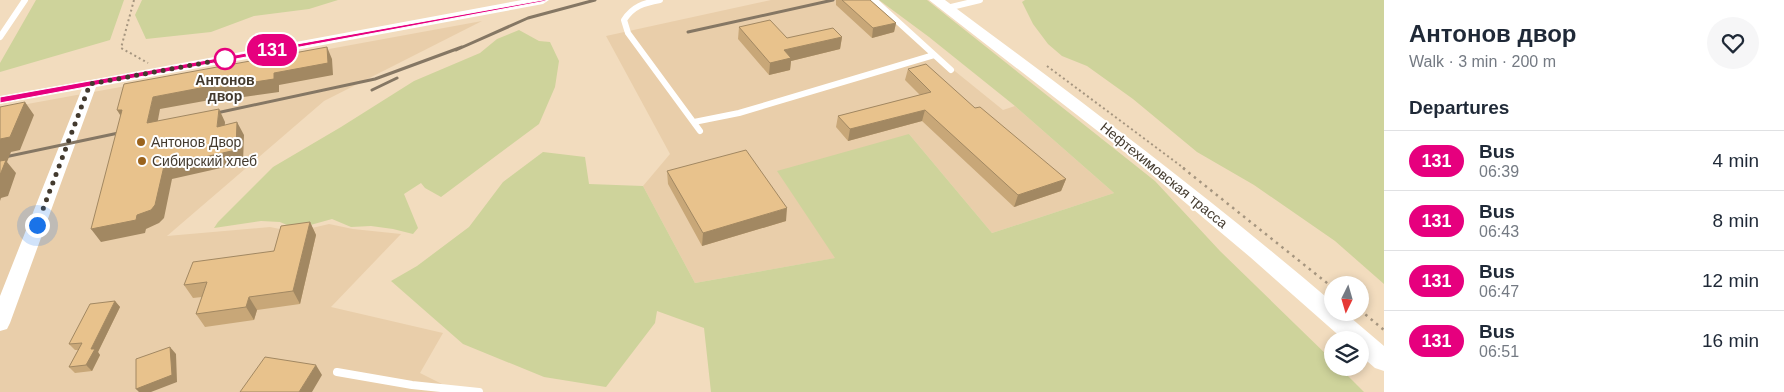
<!DOCTYPE html>
<html lang="en">
<head>
<meta charset="utf-8">
<style>
	:root { --surface:#fff; --page:#f6f6f7; --text:#1f2937; --muted:#747a83; --line:#e0e1e3 }
	body { margin:0; font-family:Helvetica,sans-serif; background:var(--page); color:var(--text); height:100vh; display:flex; flex-direction:column; font-size:19px; white-space:nowrap }
	* { box-sizing:border-box; margin:0 }
	p { font-size:16px; color:var(--muted) }
	.icon { flex:none; width:28px; height:28px; fill:none; stroke:currentColor; stroke-width:2; stroke-linecap:round; stroke-linejoin:round }
	.map { position:relative; flex:1; overflow:hidden }
	.sheet { display:flex; flex-direction:column; background:var(--surface); width:400px }
	.sheet>* { flex:none }
	.badge { padding:0 10px; border-radius:16px; font-size:18px; line-height:32px }
	.needle { width:32px; rotate:185deg }
	.tools { position:absolute; left:1324px; top:276px; display:grid; gap:10px }
	.tools a { display:grid; place-items:center; width:45px; height:45px; border-radius:50%; background:var(--surface); box-shadow:0 2px 8px #0003; font-size:25px }
	.you { position:absolute; width:25px; height:25px; margin:-12px; border:4px solid #fff; border-radius:50%; background:#1a73e8; box-shadow:0 0 0 8px #1a73e833 }
	.map>.badge { position:absolute; translate:-50% -50%; box-shadow:0 0 0 2px #fff }
	h2 { padding:0 25px; font-size:19px; line-height:45px }
	.round { display:grid; place-items:center; flex:none; width:52px; height:52px; border-radius:26px; background:var(--page) }
	.head { display:flex; align-items:center; justify-content:space-between; height:85px; padding:0 25px }
	h1 { font-size:24px; font-weight:700; line-height:38px }
	ul { padding:0; list-style:none }
	li { display:flex; align-items:center; gap:15px; height:60px; padding:0 25px; border-top:1px solid var(--line) }
	li div { flex:1 }
	li b { display:block; font-size:19px }
	li em { font-style:normal }
	li .badge { min-width:55px; font-weight:700; text-align:center }
	main { display:flex; flex:1; min-height:0 }
	.map>svg:first-child { display:block }
	.built { fill:#e9ceaa }
	.green { fill:#ced39b }
	.lines { fill:none; stroke-linecap:round; stroke-linejoin:round }
	.path-far1 { stroke:#a5957f; stroke-width:2; stroke-dasharray:2 3; stroke-linecap:butt }
	.path { stroke:#a5957f; stroke-width:2.5; stroke-dasharray:2.5 4.5; stroke-linecap:butt }
	.service-far1 { stroke:#fff; stroke-width:6 }
	.service { stroke:#fff; stroke-width:8 }
	.minor { fill:#fff; fill-rule:evenodd }
	.tertiary { fill:#fff; fill-rule:evenodd }
	.secondary { fill:#fff; fill-rule:evenodd }
	.rail { stroke:#857764; stroke-width:3 }
	.wall { fill:#c8a778 }
	.shaded-wall { fill:#a28862 }
	.building { fill:#e8c28c; stroke:#a28862 }
	.line { fill:#e6007e; stroke:#fff }
	.walk { stroke:#433a2e; stroke-width:5; stroke-dasharray:0 9 }
	.stop-dot { fill:#fff; stroke:#e6007e; stroke-width:2.5 }
	.poi-dot { fill:#9a631d; stroke:#fff; stroke-width:2 }
	.labels { text-anchor:middle; stroke-width:4; stroke-linejoin:round; paint-order:stroke }
	.stop-label { font-size:14px; font-weight:bold; fill:#433a2e; stroke:#fff }
	.poi-label { font-size:14px; fill:#433a2e; stroke:#fff; text-anchor:start }
	.street-label { font-size:14px; fill:#433a2e; stroke:#fff }
</style>
</head>
<body>
<main>
<div class="map">
<svg width="1384" height="392" viewBox="0 0 1384 392">
	<rect width="100%" height="100%" fill="#f2dcbe"/>
	<path class="built" d="M771,0H867L1003,110L1015,106L1114,193L992,233L909,134L836,258L695,283L643,186L670,154L606,36Z
		M482,21L324,101L167,236L270,227L295,232L329,224L353,229L401,234L331,307L443,333L420,373L458,392H0V109Z"/>
	<path class="green" d="M36,0H124L110,40L0,72V63Z
		M142,0H338L309,9L254,16L211,32L146,39L135,15Z
		M879,0H927L1155,181L1220,251L1332,360V368H1340L1364,392H711L704,328L657,311L655,323L606,387L544,377L463,344L391,281L417,266L469,227L503,182L543,152L585,157L589,184L643,186L695,283L835,258L777,171L909,134L992,233L1114,193L1015,106L929,37Z
		M1025,0H1384V284L1335,241L1254,185L1197,152L1133,99L1087,66L1062,56L1048,44L1033,24L1022,2Z
		M519,30L539,41L550,42L559,61L555,87L539,124L441,197L425,188L421,183L404,194L418,228L413,234L393,229L371,226L351,227L332,219L296,229L280,222L261,221L214,228L218,222L273,167L341,127L414,81L480,53L497,39Z"/>
	<g class="lines">
		<path class="path-far1" d="M134,0L121,48L148,63
			M1047,66L1185,169"/>
		<path class="path" d="M1183,168L1332,287
			M1360,310L1384,330"/>
		<path class="service-far1" d="M660,0C644,3 633,6 624,20L628,33L700,131
			M874,0L951,70
			M947,8L980,0
			M0,37L25,0
			M694,122L739,113L934,55"/>
		<path class="service" d="M337,372L412,385L479,392"/>
		<path class="minor" d="M90,80L94,81L96,84L94,87L0,104V96Z"/>
		<path class="tertiary" d="M522,0H549L543,4L96,87L10,323L7,329L0,331V296L85,81Z"/>
		<path class="secondary" d="M929,0H945C1077,98 1208,196 1332,302V312H1344L1384,346V371L1375,368L1360,355V340H1344L1250,257L1131,157Z"/>
		<path class="rail" d="M688,32L833,0
			M456,50L528,18L595,0
			M372,90L397,78
			M207,115L375,79L462,47
			M0,158L128,131"/>
	</g>
	<path class="wall" d="M836,0H870L896,23L894,32L872,38L836,5Z
		M739,27L787,38L842,37L840,49L791,61L790,70L769,75L738,39Z
		M908,69L975,108L1066,179L1061,191L1014,207L922,121L848,141L836,127L838,116L920,95L905,80Z
		M667,171L786,221L702,246L668,184Z
		M310,222L316,235L300,304L257,310L254,320L205,327L196,314L202,297L193,298L184,285L274,251Z
		M115,301L120,307L98,352L100,355L92,371L75,373L69,367L78,350H75L69,344Z"/>
	<path class="shaded-wall" d="M896,23L894,32L872,38L873,28Z
		M842,37L840,49L791,61L790,70L769,75L770,63L784,50Z
		M327,47L332,59L333,75L279,85V92L222,100L221,98L160,109L155,136L147,123L153,97L274,73Z
		M25,102L34,115L20,150L11,152L7,162L16,173L8,196L1,198L0,201V140Z
		M219,109L225,122L224,139L217,127Z
		M117,110H122L125,123Z
		M925,110L922,121L848,141L850,129Z
		M237,122L244,135L243,163L172,179L164,218L159,223L146,229L145,233L101,242L91,229L137,215L164,166Z
		M1066,179L1061,191L1014,207L1018,195Z
		M787,208L786,221L702,246L703,233Z
		M310,222L316,235L300,304L293,291Z
		M249,297L257,310L254,320L246,307Z
		M115,301L120,307L98,352L100,355L92,371L86,365L91,349Z
		M170,347L176,354L177,382L151,392H139L136,389Z
		M316,365L322,375L312,392H299Z"/>
	<path class="building" d="M842,0H870L896,23L873,28Z
		M770,20L787,38L833,28L842,37L784,50L791,58L770,63L739,27Z
		M327,47L328,63L274,73V79L216,88V85L153,97L147,123L219,109L217,127L237,122L236,150L164,166L155,205L151,210L137,215L136,220L91,229L122,110H117L124,84Z
		M926,64L975,108L980,107L1066,179L1018,195L925,110L850,129L838,116L931,92L908,69Z
		M25,102L10,137L0,139V140V107Z
		M746,150L787,208L703,233L667,171Z
		M6,160L0,175V161Z
		M310,222L293,291L249,297L246,307L196,314L207,282L184,285L193,262L274,251L281,226Z
		M115,301L91,349H95L86,365L69,367L82,343L69,344L90,304Z
		M170,347L172,375L136,389V359Z
		M265,357L316,365L299,392H240Z"/>
	<path class="line" d="M543,0H546V1L0,103V97Z"/>
	<g class="lines">
		<path class="walk" d="M37,225L90,84L225,59"/>
	</g>
	<circle class="stop-dot" cx="225" cy="59" r="10"/>
	<g class="poi-dot">
		<circle cx="141" cy="142" r="5"/>
		<circle cx="142" cy="161" r="5"/>
	</g>
	<g class="labels">
		<g class="stop-label">
			<text x="225" y="85">Антонов<tspan x="225" dy="16">двор</tspan></text>
		</g>
		<g class="poi-label">
			<text x="151" y="147">Антонов Двор</text>
			<text x="152" y="166">Сибирский хлеб</text>
		</g>
		<g class="street-label">
			<text transform="translate(1164 175) rotate(39)" y="5">Нефтехимовская трасса</text>
		</g>
	</g>
</svg>
<div class="tools">
<a><svg class="needle" viewBox="-14 -14 28 28"><path d="M0-13l5 13h-10z" fill="#e53935"/><path d="M0 13l5-13h-10z" fill="#747a83"/></svg></a>
<a><svg class="icon" aria-label="layers" viewBox="0 0 24 24"><path d="M12 4l9 5-9 5-9-5zM3 14l9 5 9-5"/></svg></a>
</div>
<div class="you" style="left:37px;top:225px"></div>
<b class="badge" style="left:272px;top:50px;background:#e6007e;color:#fff">131</b>
</div>
<section class="sheet">
<div class="head"><div><h1>Антонов двор</h1><p>Walk · 3 min · 200 m</p></div><a class="round"><svg class="icon" aria-label="heart" viewBox="0 0 24 24"><path d="M12 20l-8-8c-3-5 5-10 8-4 3-6 11-1 8 4z"/></svg></a></div>
<h2>Departures</h2>
<ul>
<li><span class="badge" style="background:#e6007e;color:#fff">131</span><div><b>Bus</b><p>06:39</p></div><em>4 min</em></li>
<li><span class="badge" style="background:#e6007e;color:#fff">131</span><div><b>Bus</b><p>06:43</p></div><em>8 min</em></li>
<li><span class="badge" style="background:#e6007e;color:#fff">131</span><div><b>Bus</b><p>06:47</p></div><em>12 min</em></li>
<li><span class="badge" style="background:#e6007e;color:#fff">131</span><div><b>Bus</b><p>06:51</p></div><em>16 min</em></li>
</ul>
</section>
</main>
</body>
</html>
